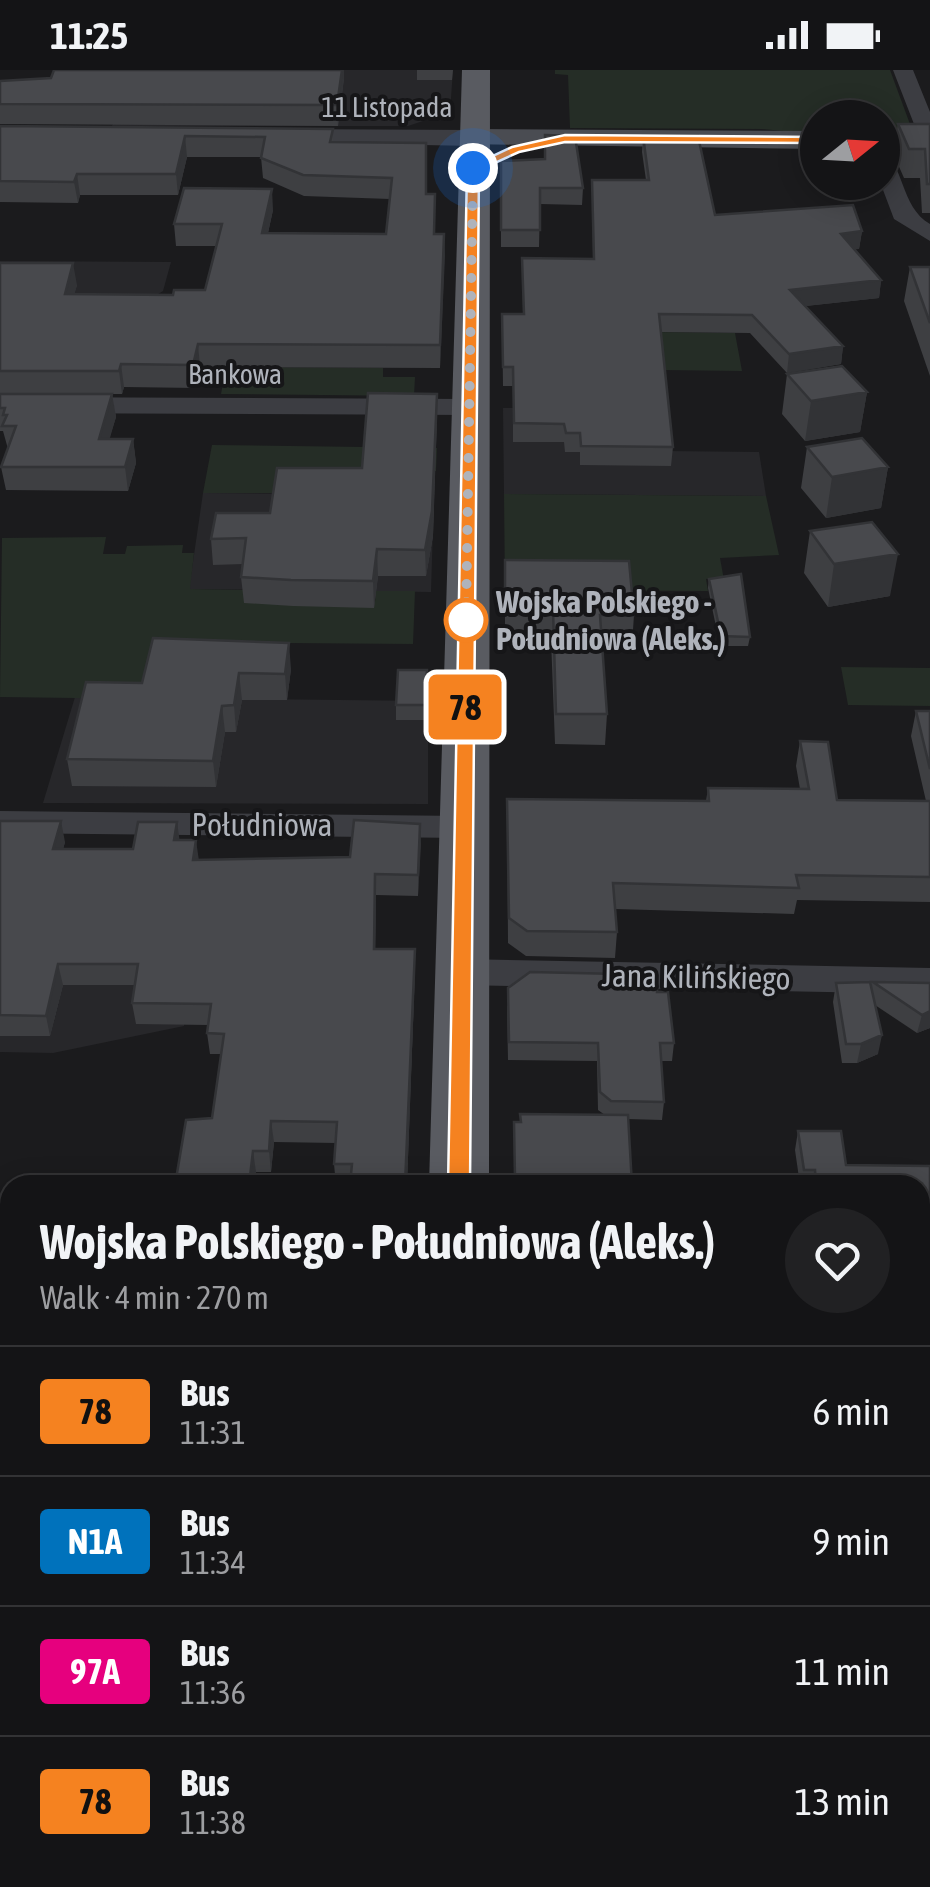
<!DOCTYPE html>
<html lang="en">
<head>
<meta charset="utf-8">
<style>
	:root { --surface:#141416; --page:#212123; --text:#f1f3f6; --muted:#9d9ea1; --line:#333335 }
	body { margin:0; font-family:"Asap Condensed",sans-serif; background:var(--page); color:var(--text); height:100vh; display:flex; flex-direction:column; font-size:38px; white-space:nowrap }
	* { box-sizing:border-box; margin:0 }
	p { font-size:32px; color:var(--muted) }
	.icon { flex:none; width:55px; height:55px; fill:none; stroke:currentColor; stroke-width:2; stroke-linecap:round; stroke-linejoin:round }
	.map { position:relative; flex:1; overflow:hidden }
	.details { position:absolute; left:0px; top:1105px; width:930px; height:712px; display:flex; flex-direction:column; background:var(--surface); border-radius:30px 30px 0 0; box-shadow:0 5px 25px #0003,0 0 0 2px var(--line) }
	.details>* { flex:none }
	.badge { padding:0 20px; border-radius:8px; font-size:35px; line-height:65px }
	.needle { width:65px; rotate:72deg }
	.fabs { position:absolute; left:800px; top:30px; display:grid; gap:20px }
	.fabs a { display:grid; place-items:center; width:100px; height:100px; border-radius:50%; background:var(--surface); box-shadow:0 5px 25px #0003,0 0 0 2px var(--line); font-size:50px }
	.you { position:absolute; width:50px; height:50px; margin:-25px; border:8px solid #fff; border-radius:50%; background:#1a73e8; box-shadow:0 0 0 15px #1a73e833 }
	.map>.badge { position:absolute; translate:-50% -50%; box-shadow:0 0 0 5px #fff }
	.round { display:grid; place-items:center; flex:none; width:105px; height:105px; border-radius:52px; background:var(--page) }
	.head { display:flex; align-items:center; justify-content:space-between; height:170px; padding:0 40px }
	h1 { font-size:48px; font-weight:700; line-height:75px }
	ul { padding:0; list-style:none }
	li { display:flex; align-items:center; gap:30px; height:130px; padding:0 40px; border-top:2px solid var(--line) }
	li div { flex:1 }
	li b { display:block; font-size:38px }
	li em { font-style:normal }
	li .badge { min-width:110px; font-weight:700; text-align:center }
	.status { display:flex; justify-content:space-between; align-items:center; height:70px; padding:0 50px; background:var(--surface); direction:ltr }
	.status svg { height:28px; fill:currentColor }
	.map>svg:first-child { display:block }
	.built { fill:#27272a }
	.green { fill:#252d26 }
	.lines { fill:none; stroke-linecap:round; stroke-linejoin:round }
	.minor { fill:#3c3d42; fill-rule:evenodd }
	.tertiary { fill:#3c3d42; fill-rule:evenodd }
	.secondary { fill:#4a4c52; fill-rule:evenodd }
	.primary { fill:#595b61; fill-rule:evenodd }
	.wall { fill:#3e3f42 }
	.shaded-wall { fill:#323336 }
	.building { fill:#48494d; stroke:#323336; stroke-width:2.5 }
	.line { fill:#f58220; stroke:#fff; stroke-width:2.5 }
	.walk { stroke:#afb3bb; stroke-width:10; stroke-dasharray:0 18 }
	.stop-dot { fill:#fff; stroke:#f58220; stroke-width:5 }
	.labels { text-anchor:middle; stroke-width:8; stroke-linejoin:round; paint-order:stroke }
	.far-street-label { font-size:28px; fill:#afb3bb; stroke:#161618 }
	.stop-label { font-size:32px; font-weight:bold; fill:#afb3bb; stroke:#161618; text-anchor:start }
	.street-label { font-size:32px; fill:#afb3bb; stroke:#161618 }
</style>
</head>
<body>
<div class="status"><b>11:25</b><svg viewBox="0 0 49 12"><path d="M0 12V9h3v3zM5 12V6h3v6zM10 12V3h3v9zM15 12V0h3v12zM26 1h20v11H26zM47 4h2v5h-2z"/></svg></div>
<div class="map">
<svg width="930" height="1817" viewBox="0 0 930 1817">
	<rect width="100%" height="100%" fill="#1b1b1d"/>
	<path class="built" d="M134,0H453L450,42L408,56H112Z
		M0,191L171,192L163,221L0,323Z
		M503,338H566L568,380L759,382L766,426L504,424Z
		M203,423L434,425L431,522L189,519Z
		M75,627L428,631V734L43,733Z
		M0,897L192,899L184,956L53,983L0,982Z"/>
	<path class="green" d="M555,0H890L914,65H883L882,48H818L817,64L761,59L570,58L568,5L555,4Z
		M653,262L735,263L742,301L662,300Z
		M226,297L383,298V307H415L414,326L221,324Z
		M212,375L437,378L436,401H413L379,423H203Z
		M504,424L766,426L779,485L720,488L726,521L715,508L706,509L708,521L505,520Z
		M106,467L103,484H125L127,476L183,475L182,483H194L190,519L245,520L375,532L376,521H415L413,574L181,572L148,629L0,627L2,468Z
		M841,597L930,598V636L848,635Z
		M0,1503C18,1561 11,1622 0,1681Z
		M920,1684L930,1685V1817H517V1808H920Z"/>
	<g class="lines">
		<path class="minor" d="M893,0H913L930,42V73L919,67Z
			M882,84C904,91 900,137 930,154V171L894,149L880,112Z
			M0,327L470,329L483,337L470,345L0,343Z
			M0,741L464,746L476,749L481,757L476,765L464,768L0,763Z
			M461,889L930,898V924L461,915L448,911L442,902L448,893Z
			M920,1169H930V1203H920Z
			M0,1257H10V1295H0Z
			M200,1808H256L255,1817H199Z"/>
		<path class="tertiary" d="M272,59L475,60L488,68L475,76L263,72L259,67L263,62Z"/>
		<path class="secondary" d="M475,59L818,61V79L465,74L460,68L465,62Z
			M882,61H930V79H882Z"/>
		<path class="primary" d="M462,0H490L489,1115H429Z
			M407,1808H487L488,1817H406Z"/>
	</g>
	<path class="wall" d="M417,0H453L452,10H417Z
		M344,8L338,56L0,54V11Z
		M898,54H930V143H922L920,108H904L893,83Z
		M0,56L333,59V72L426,124L435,164H444L440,298L200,297L196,318L124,317L122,324H78H112L116,347L109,369H133L136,393L128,421L6,420L1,397L8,379L3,361H0V193L77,215L74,224L173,225L205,220L217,176H176L174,154L273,140L268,163L386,164L390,129L304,126L263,108L261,87H187L178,125H80L78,133L0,132Z
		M643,66L715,145L862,161L859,179H855L881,210L879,228L805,236L843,276L841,294L787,303L750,263L661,262L673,377L671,396L580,395V382H565L564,372H513V316H503L502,244H523L522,188L593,189L592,110H646L642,82Z
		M501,91L583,118L582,135L540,134L539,177H501Z
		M910,197H930V306L904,231Z
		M787,304L867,322L860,362L805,371L782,344Z
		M437,349L433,466L426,506H378L374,538L293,536L244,533L241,507L243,494L213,495L211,469L270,443L362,398Z
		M807,377L888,397L881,438L826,448L801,418Z
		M810,461L890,526L828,537L804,503Z
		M505,490L634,545L632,575H602L607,644L605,675L555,674L551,569L505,568Z
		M709,509L750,567L748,576H720L708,518Z
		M291,599L287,630H242L236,662H225L216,717L72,716L67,689L142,613Z
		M427,600L426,650H396V635Z
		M916,641H930V832L797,830L794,844L615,839L617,862L615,888L526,886L508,873L507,729L706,731L708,718L800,719L796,696L800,671L837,730L926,731L911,666Z
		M0,751L65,772L63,779H133L180,770L199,790L350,787L420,754L418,826L376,825L375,879L415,900L407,1115H336L334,1094L336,1073L274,1072L271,1102H256L254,1115H175L212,1048L221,984H210L207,963L208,955L136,954L132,933L135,915H63L50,966H0Z
		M873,912L930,913V958L917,963L875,935L878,984L857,993H842L833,932L836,913L872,919Z
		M620,915L657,922L674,973L672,991H661L664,1032L662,1050L628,1049L632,1115H514V1052H520V1044L605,1045L598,1040L597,991L508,990L507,936Z
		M798,1061L846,1095L930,1096V1158H920V1115H800L795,1080Z
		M10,1159V1244H0V1176Z"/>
	<path class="shaded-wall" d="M342,0H344V8L338,56L337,35Z
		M185,66L187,87L178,125L176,104Z
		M77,104L80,125L78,133L74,112Z
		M272,119L273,140L263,185L262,163Z
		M862,161L859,179L839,181L841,164Z
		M444,164L445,186L440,298V275Z
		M73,193L77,215L68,247L65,224Z
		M881,210L879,228L788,238L790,220Z
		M198,274L200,297L196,318L193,295Z
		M843,276L841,294L787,303L789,284Z
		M121,294L124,317L122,324L119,301Z
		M867,322L860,362L805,371L811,331Z
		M112,324L116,347L103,392L99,369Z
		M437,324L433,466L426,506L425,480Z
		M133,369L136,393L128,421L125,397Z
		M888,397L881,438L826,448L832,407Z
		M377,479L378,506L374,538L373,511Z
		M898,484L890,526L828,537L834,494Z
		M289,573L291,599L287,630L285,604Z
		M239,603L242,630L236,662L234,635Z
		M222,636L225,662L216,717L213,691Z
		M61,751L65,772L58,799L53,779Z
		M177,752L180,773L174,770Z
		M420,754L421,775L418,826V805Z
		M196,770L199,791L193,790Z
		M375,804L376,825L375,900L374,879Z
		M415,879V900L407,1115H405Z
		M58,894L63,915L50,966L46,946Z
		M930,941V958L917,963L922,945Z
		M882,965L878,984L857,993L861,974Z
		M271,1051L274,1072L271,1102L269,1081Z
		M253,1081L256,1102L254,1115H249Z
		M88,1808H105L104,1817H87Z"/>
	<path class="building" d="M54,0H342L337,35L0,34V11L51,8Z
		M898,54H930V114H927L925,79H909Z
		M0,56L333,59L330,72L426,73V124H435L434,164H444L440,275L198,274L193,295L121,294L119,301H0V193H73L65,224L173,225L174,220H205L222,154H174L184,118L272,119L262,163L386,164L392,108L303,105L261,88L265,67L185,66L176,104H77L74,112L0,111Z
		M545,65L575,66L583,118H540V160H501V91L545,89Z
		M643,66H698L715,145L853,135L862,161L841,164L881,210L790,220L843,276L789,284L752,245L659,244L673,377L581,376L580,363H566L564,354L514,353L513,297H503L502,244H524L522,188L594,189L592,110H649Z
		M910,197H930V253Z
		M842,296L867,322L811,331L787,304Z
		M368,323L437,324L432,441L425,480L377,479L373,511L291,510L241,507L246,468L211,469L216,443H270L277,398H362Z
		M0,324H112L99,369H133L125,397H1L16,356H2L7,345H3L5,338H0Z
		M862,368L888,397L832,407L807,377Z
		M872,452L898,484L834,494L810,461Z
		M505,490L629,491L634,545H600L607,644H556L553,539L505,538Z
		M741,504L750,567L721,566L709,509Z
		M153,568L289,573L285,604L239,603L234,635L222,636L213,691L67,689L86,612L142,613Z
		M398,600H427L425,635H396Z
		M916,641H930V699Z
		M800,671L828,672L837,730L930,731V807L796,805L799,818L613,813L617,862L527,861L509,848L507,729L709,731L708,718L809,719Z
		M354,750L420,754L418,805L375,804L374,879H415L405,1115H350L352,1094H334L337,1052L271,1051L269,1081H253L249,1115H175L186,1050L212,1048L224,964L207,963L211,934L132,933L138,894H58L46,946L0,945V751H61L53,779H133L138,752H177L174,770H196L193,790L350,787Z
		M530,902L619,904L620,915H657V922H668L674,973H660L664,1032L611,1031L600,1022L598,973L509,972L508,918Z
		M870,912L882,965L861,974H846L836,913Z
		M873,912L930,913V941L922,945Z
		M520,1044L628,1045L632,1115H585V1110L515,1109L514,1052H521Z
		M798,1061H841L846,1095L930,1096V1139H920V1115H816L815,1100H804Z
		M3,1159H10V1223H0V1176Z
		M10,1720V1808H88L87,1817H0V1776Z"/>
	<path class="line" d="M565,65L818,67L823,70L818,73L565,72L519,82L479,100L470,1115L459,1123L448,1115L467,98L512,77Z"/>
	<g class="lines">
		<path class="walk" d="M466,550L473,98"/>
	</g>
	<circle class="stop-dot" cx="466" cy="550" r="20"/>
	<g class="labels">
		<g class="far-street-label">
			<text x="387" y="47">11 Listopada</text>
			<text x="235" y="314">Bankowa</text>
		</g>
		<g class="stop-label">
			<text x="496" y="543">Wojska Polskiego -<tspan x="496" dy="37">Południowa (Aleks.)</tspan></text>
		</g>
		<g class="street-label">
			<text x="262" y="766">Południowa</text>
			<text transform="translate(696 907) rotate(1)" y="11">Jana Kilińskiego</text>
		</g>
	</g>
</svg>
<div class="fabs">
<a><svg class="needle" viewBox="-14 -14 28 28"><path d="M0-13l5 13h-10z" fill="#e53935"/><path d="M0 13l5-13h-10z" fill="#9d9ea1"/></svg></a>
</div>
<div class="you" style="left:473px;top:98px"></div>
<b class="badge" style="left:465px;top:637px;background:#f58220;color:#111">78</b>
<section class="details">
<div class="head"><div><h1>Wojska Polskiego - Południowa (Aleks.)</h1><p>Walk · 4 min · 270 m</p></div><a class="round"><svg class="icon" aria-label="heart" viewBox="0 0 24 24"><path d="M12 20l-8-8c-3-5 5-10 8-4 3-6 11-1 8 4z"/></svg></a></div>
<ul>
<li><span class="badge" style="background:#f58220;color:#111">78</span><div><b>Bus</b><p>11:31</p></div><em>6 min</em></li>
<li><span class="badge" style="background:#0072bc;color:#fff">N1A</span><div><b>Bus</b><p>11:34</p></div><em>9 min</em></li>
<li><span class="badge" style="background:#e6007e;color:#fff">97A</span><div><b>Bus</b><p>11:36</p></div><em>11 min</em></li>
<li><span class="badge" style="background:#f58220;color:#111">78</span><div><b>Bus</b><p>11:38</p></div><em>13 min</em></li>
</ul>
</section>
</div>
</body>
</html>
